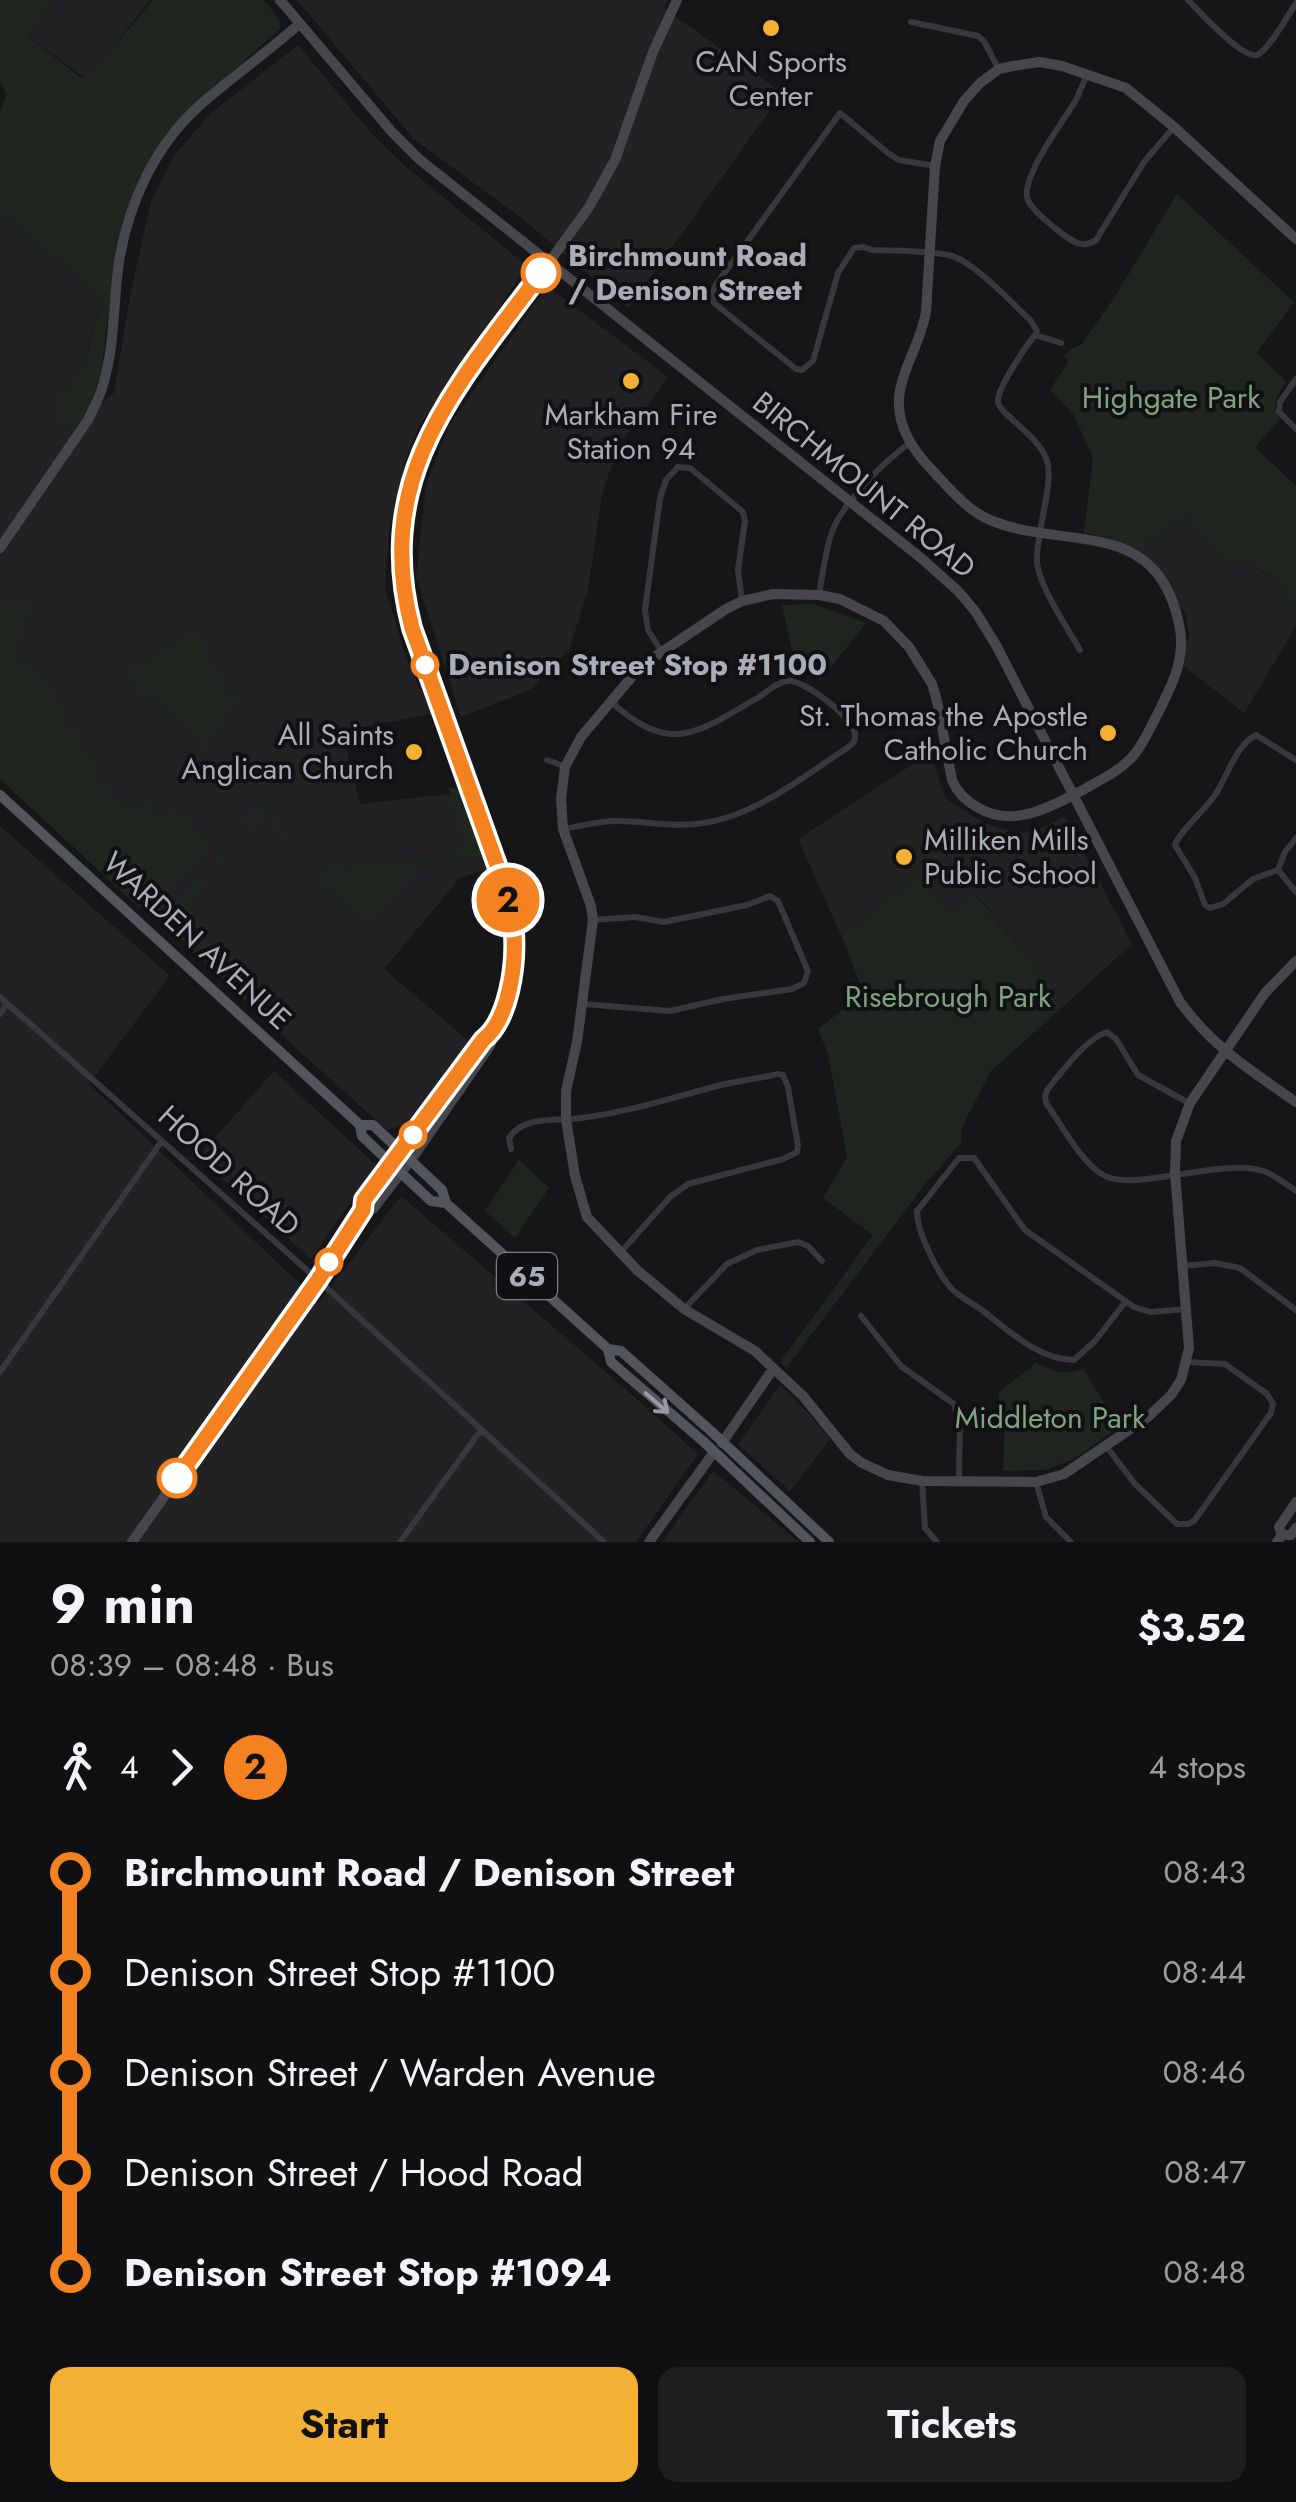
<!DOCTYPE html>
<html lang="en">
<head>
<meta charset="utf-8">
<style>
	:root { --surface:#101012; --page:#1e1e20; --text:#f1f3f6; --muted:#9c9d9f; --accent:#f2b134 }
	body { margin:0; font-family:Jost,sans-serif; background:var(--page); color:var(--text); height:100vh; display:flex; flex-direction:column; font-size:38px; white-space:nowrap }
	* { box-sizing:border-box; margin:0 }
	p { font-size:32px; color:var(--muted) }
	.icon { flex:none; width:55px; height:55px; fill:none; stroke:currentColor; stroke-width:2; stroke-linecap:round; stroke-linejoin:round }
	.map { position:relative; height:1542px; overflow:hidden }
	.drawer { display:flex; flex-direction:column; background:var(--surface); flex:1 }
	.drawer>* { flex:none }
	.badge { padding:0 20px; border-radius:32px; font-size:35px; line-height:65px }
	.map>.badge { position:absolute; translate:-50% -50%; box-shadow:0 0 0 5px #fff }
	.legs { display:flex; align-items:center; gap:15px; height:110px; padding:0 50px; font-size:32px }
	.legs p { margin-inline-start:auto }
	.summary { display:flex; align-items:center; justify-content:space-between; height:170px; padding:0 50px }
	h1 { font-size:55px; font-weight:700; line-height:75px }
	.primary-button { display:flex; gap:20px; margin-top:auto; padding:20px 50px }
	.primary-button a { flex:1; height:115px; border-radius:20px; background:var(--accent); color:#111; font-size:40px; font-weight:700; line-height:115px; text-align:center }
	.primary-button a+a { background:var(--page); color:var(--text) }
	ul { padding:0 50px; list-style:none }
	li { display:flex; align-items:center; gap:35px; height:100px; font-size:38px }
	li i { display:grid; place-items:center; width:15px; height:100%; margin:0 12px; background:currentColor }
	li i::after { content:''; width:25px; height:25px; margin:-12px; border:8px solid; border-radius:50%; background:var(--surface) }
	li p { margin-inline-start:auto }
	li:first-child i { background:linear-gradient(#0000 50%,currentColor 0) }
	li:last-child i { background:linear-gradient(currentColor 50%,#0000 0) }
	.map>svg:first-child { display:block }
	.built { fill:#222225 }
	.green { fill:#1e261f }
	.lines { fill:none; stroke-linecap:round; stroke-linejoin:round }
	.street { stroke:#37383d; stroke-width:6 }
	.secondary { stroke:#45474d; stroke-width:10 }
	.primary { stroke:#53555c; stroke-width:10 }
	.oneway { stroke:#979ba6 }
	.line-1-casing { stroke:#fff; stroke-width:22 }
	.line-1 { stroke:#f58220; stroke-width:15 }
	.poi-dot { fill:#f2b134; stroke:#111113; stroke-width:4 }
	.stop-1-dot { fill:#fff; stroke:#f58220; stroke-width:5 }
	.labels { text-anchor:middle; stroke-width:8; stroke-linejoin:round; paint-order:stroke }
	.shield { fill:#111113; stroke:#7b7e86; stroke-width:2.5 }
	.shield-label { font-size:28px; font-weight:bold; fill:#a8adb8 }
	.poi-label { font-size:30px; fill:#a8adb8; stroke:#111113 }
	.stop-label { font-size:30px; font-weight:bold; fill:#a8adb8; stroke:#111113; text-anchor:start }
	.park-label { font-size:30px; fill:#7fa381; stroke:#111113 }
	.street-label { font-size:30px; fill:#a8adb8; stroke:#111113 }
</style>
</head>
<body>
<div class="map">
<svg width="1296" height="1542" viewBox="0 0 1296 1542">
	<rect width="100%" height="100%" fill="#161618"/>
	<path class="built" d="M55,0H150L88,80L29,37Z
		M297,0H667L664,8L782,93L629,308L520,217L414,139Z
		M298,45L372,134L405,166L527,266L419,427L408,453L389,528L385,589L408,663L432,714L342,731L360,804L459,793L486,869L460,878L384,969L471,1043L405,1125L387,1130L288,1041L0,767V214L103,299L80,374L62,391L87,413L114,393L131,291L152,198L173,157L210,114Z
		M547,286L668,377L618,446L602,494L588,590L569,650L530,690L461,717L416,577L426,485L448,427Z
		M1185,514L1240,561L1248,563L1283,584L1278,593L1296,605V626L1244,713L1184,666L1186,643L1189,636L1185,611L1181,608L1169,585L1135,550L1156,540Z
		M930,753L945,798L984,823L1018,834L1038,830L1065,816L1132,944L1067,1003L976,894L952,914L916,875L841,935L798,839Z
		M0,826L170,976L89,1084L319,1302L401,1196L622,1386L698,1454L636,1542H0Z
		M274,1071L376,1165L311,1259L198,1157Z
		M780,1385L807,1412L830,1439L790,1491L738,1444Z
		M713,1471L799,1542H662Z"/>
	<path class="green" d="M0,0H55L29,37L80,77L82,76L87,79L153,0H264L279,19L281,28L188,111L164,139L114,269L101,374L87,413L74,430C58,424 51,406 62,392C68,383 78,378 82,368C90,345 96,322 103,299L0,214V113L7,93L0,82Z
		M1177,194L1294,302L1257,353L1287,382C1278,394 1270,405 1280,419L1255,447L1296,486V605L1278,593L1283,584C1265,573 1250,559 1228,563L1185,515L1156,540L1135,550L1109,538L1084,533L1093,458L1074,415L1050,390L1068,362L1064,356L1073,348L1082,344L1114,298Z
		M0,600L7,602L37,601L19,622L24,636L11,650L56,691V701L62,709L66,725C78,732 73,732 79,742C82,746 95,761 100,765L92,774L133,810L143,800L160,815L167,814L174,807L209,839V847L155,909L146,911L137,906L0,779Z
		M813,604L866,623L821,680L810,671L795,664L782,605Z
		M193,631L202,638C207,665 203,660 224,680L220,685L238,701L205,741L207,752L202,756L215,769L213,771L201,760L202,748L197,738L152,698L147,703L133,693C141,683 131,675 124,668L128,663L147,660L187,632Z
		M451,787L460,791L482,855L477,859L421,866L368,925L326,889L322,894L316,889L327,875L263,816L250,831L243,827L181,915L187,921L184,925L196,936L200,934L210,943L207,948L239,977L245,973L250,978L239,988L167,922L169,912L202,876L260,800L266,805L264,809L328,867L335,861L341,867L458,857L457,847L467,844L452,806L448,807L443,800L450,795L449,788Z
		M916,875L952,914L975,894L1067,1003L991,1071L962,1127L961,1143L922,1188L786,1368L780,1362L873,1235L823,1198L847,1157L828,1054L818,1029L864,993L841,935Z
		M519,1160L549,1188L515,1238L485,1211Z
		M1036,1363C1055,1371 1063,1377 1083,1368L1119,1427L1074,1459L1046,1470L1003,1471L1005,1427L998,1393Z"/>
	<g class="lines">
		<path class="street" d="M1188,0C1199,11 1242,59 1257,55C1268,51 1289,14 1296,3
			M911,22L978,36L984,41L998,68
			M1087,74C1083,83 1080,94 1074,103C1063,122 1019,179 1028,200C1031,209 1053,227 1061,233C1073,242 1083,249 1096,240L1144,162L1173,128
			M935,166L899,160L888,153L840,113L715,286L712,296L714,303L796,369L802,370L813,361L838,273L854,248L864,247L872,250C896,251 930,250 952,256C974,262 1013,304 1031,321L1037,331L1035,335
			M1035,335C1026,346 996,390 998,402C1000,415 1040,436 1047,461C1054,483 1036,534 1037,560C1037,583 1068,629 1080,650
			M1035,335L1061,343
			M1296,379L1280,402L1279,412L1296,429
			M819,595C822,577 826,548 832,532C842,504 885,460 910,443
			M661,651L648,630L645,610L660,498L666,480L678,467L690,468L743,512L745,521L738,570L742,601
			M547,760L564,766
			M1296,760L1259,737L1256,735C1235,746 1228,776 1215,795C1206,809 1178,833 1175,845L1195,878L1205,905L1210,908L1223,904L1253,879L1278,870L1285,852L1296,838
			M563,829C581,826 599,821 617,821C644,821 669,827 695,824C752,819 801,778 847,748C852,744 855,743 855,736C857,720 803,678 787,681C775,683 765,694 754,700C694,735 670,754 611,702
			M1278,870L1296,892
			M0,997L318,1280L604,1542
			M583,1004L670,1011L723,999L792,989L804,983L808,971L778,901L770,896L747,905L664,922L635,917L593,920
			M0,1014L7,1004
			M1189,1103L1138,1075L1116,1039L1107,1032C1085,1039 1062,1072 1047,1090L1045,1096L1046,1103C1061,1124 1081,1162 1103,1175C1133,1193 1223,1157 1263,1171C1275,1175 1286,1184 1296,1191
			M511,1149L509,1138C524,1115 557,1121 581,1118C630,1112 677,1096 725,1084C743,1080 761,1078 778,1074L783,1075L788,1087L798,1146L797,1152L783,1159L688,1184L670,1197L620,1253
			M1183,1266L1215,1263L1240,1268L1296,1310
			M1126,1301L1095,1341L1074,1360C1038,1360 1006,1328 979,1308C970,1302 960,1297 953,1290C938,1275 917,1232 917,1211L959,1158H974L1025,1230L1134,1307L1150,1312L1187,1309
			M684,1309L727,1264L757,1250L798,1242L808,1246L822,1261
			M861,1316L901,1366L954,1404L960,1421L959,1480
			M0,1372L161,1142
			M1106,1446L1135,1484L1177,1524H1188L1194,1521L1271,1413L1273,1404L1267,1394L1225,1364L1187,1362
			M922,1481L925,1528L937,1542
			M1036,1482L1046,1517L1071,1542
			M400,1542L481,1430"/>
		<path class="secondary" d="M280,0L392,132L419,159L921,558L958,591L975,611L996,645L1180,1002C1214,1048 1250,1070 1296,1102
			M1296,239L1174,127L1126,88L1062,66L1039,62L1013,66L999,69L980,83L964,101L940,141L935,166L926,312C921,342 902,368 899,398C897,426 914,452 933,471C949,488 968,511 990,520C1064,551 1157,515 1179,624C1187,659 1171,687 1156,717C1149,730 1143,745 1133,756C1120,771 1100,780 1083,790C1050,807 1013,829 977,807C966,801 957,792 952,780L937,701L932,684L909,647L884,621L840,599L819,595L773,594L742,601L726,609L641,666L581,737L565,767L561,799L563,829L591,906L593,920L577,1042L566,1091V1119L575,1176L587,1217L637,1270L684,1309L755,1351L803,1396L850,1454L862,1463L888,1475L922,1481L1036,1482L1064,1474L1148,1417L1171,1395L1181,1380L1189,1348L1175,1173L1176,1141L1190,1103L1265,993L1296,961
			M0,548L88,420C93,409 100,397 103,385C115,346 113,303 119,262C128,205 154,147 198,107C230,78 267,53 299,24
			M363,1210L373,1209L416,1153L490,1046L502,1011L513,966L514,933L508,898L408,615C394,539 404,484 439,415L589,207L615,160L653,52L677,0
			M722,1443L773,1369
			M1282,1535H1291L1296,1528
			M132,1542L318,1280L363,1210L364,1200L483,1040L492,1032
			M649,1542L714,1452
			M1277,1542L1282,1535L1279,1527L1296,1502"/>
		<path class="primary" d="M0,795L360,1125L362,1136L400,1172L431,1201L446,1203
			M360,1125H373L442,1190L446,1203L608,1349L621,1351L712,1432L829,1542
			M608,1349L611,1362L704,1442L810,1542"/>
	</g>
	<defs><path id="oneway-shaft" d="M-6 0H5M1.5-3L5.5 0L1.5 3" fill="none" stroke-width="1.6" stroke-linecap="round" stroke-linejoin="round" transform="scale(2.5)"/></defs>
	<use class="oneway" href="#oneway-shaft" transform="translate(657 1403) rotate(41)"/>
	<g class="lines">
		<defs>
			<path id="line-1" d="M177,1478L318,1280L363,1210L364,1200L483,1040C509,1020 516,965 514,934C513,915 507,897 502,879L412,628C372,475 456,387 541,273"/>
		</defs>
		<use href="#line-1" class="line-1-casing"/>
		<use href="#line-1" class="line-1"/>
	</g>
	<g class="poi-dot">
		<circle cx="771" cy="28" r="10"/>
		<circle cx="631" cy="381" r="10"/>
		<circle cx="1108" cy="733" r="10"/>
		<circle cx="414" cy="752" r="10"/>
		<circle cx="904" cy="857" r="10"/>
	</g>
	<g class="stop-1-dot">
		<circle cx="541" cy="273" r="18"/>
		<circle cx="425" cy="665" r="12"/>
		<circle cx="413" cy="1135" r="12"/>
		<circle cx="329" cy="1262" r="12"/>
		<circle cx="177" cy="1478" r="18"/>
	</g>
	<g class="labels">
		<rect class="shield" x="497" y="1253" width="60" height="46" rx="8"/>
		<g class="shield-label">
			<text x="527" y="1286">65</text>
		</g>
		<g class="poi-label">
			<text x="771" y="72">CAN Sports<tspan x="771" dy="34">Center</tspan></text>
			<text x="631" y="425">Markham Fire<tspan x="631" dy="34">Station 94</tspan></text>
			<text x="1088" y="726" text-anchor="end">St. Thomas the Apostle<tspan x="1088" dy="34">Catholic Church</tspan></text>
			<text x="394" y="745" text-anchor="end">All Saints<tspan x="394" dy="34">Anglican Church</tspan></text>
			<text x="924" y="850" text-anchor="start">Milliken Mills<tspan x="924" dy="34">Public School</tspan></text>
		</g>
		<g class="stop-label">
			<text x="568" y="266">Birchmount Road<tspan x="568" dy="34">/ Denison Street</tspan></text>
			<text x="448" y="675">Denison Street Stop #1100</text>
		</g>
		<g class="park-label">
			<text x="1171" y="408">Highgate Park</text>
			<text x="948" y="1007">Risebrough Park</text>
			<text x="1050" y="1428">Middleton Park</text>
		</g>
		<g class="street-label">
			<text transform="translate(864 485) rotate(39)" y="10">BIRCHMOUNT ROAD</text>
			<text transform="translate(197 941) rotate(43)" y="10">WARDEN AVENUE</text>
			<text transform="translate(229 1171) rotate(42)" y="10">HOOD ROAD</text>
		</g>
	</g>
</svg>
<b class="badge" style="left:508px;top:900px;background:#f58220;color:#111">2</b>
</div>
<section class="drawer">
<div class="summary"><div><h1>9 min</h1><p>08:39 – 08:48 · Bus</p></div><b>$3.52</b></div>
<div class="legs"><svg class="icon" aria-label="walk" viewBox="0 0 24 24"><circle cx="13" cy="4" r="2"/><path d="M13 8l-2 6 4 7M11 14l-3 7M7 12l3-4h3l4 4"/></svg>4<svg class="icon" aria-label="forward" viewBox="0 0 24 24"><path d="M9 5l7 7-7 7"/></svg><b class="badge" style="background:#f58220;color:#111">2</b><p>4 stops</p></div>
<ul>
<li><i style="color:#f58220"></i><b>Birchmount Road / Denison Street</b><p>08:43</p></li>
<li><i style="color:#f58220"></i><span>Denison Street Stop #1100</span><p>08:44</p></li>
<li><i style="color:#f58220"></i><span>Denison Street / Warden Avenue</span><p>08:46</p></li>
<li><i style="color:#f58220"></i><span>Denison Street / Hood Road</span><p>08:47</p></li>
<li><i style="color:#f58220"></i><b>Denison Street Stop #1094</b><p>08:48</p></li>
</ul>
<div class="primary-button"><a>Start</a><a>Tickets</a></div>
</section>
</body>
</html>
